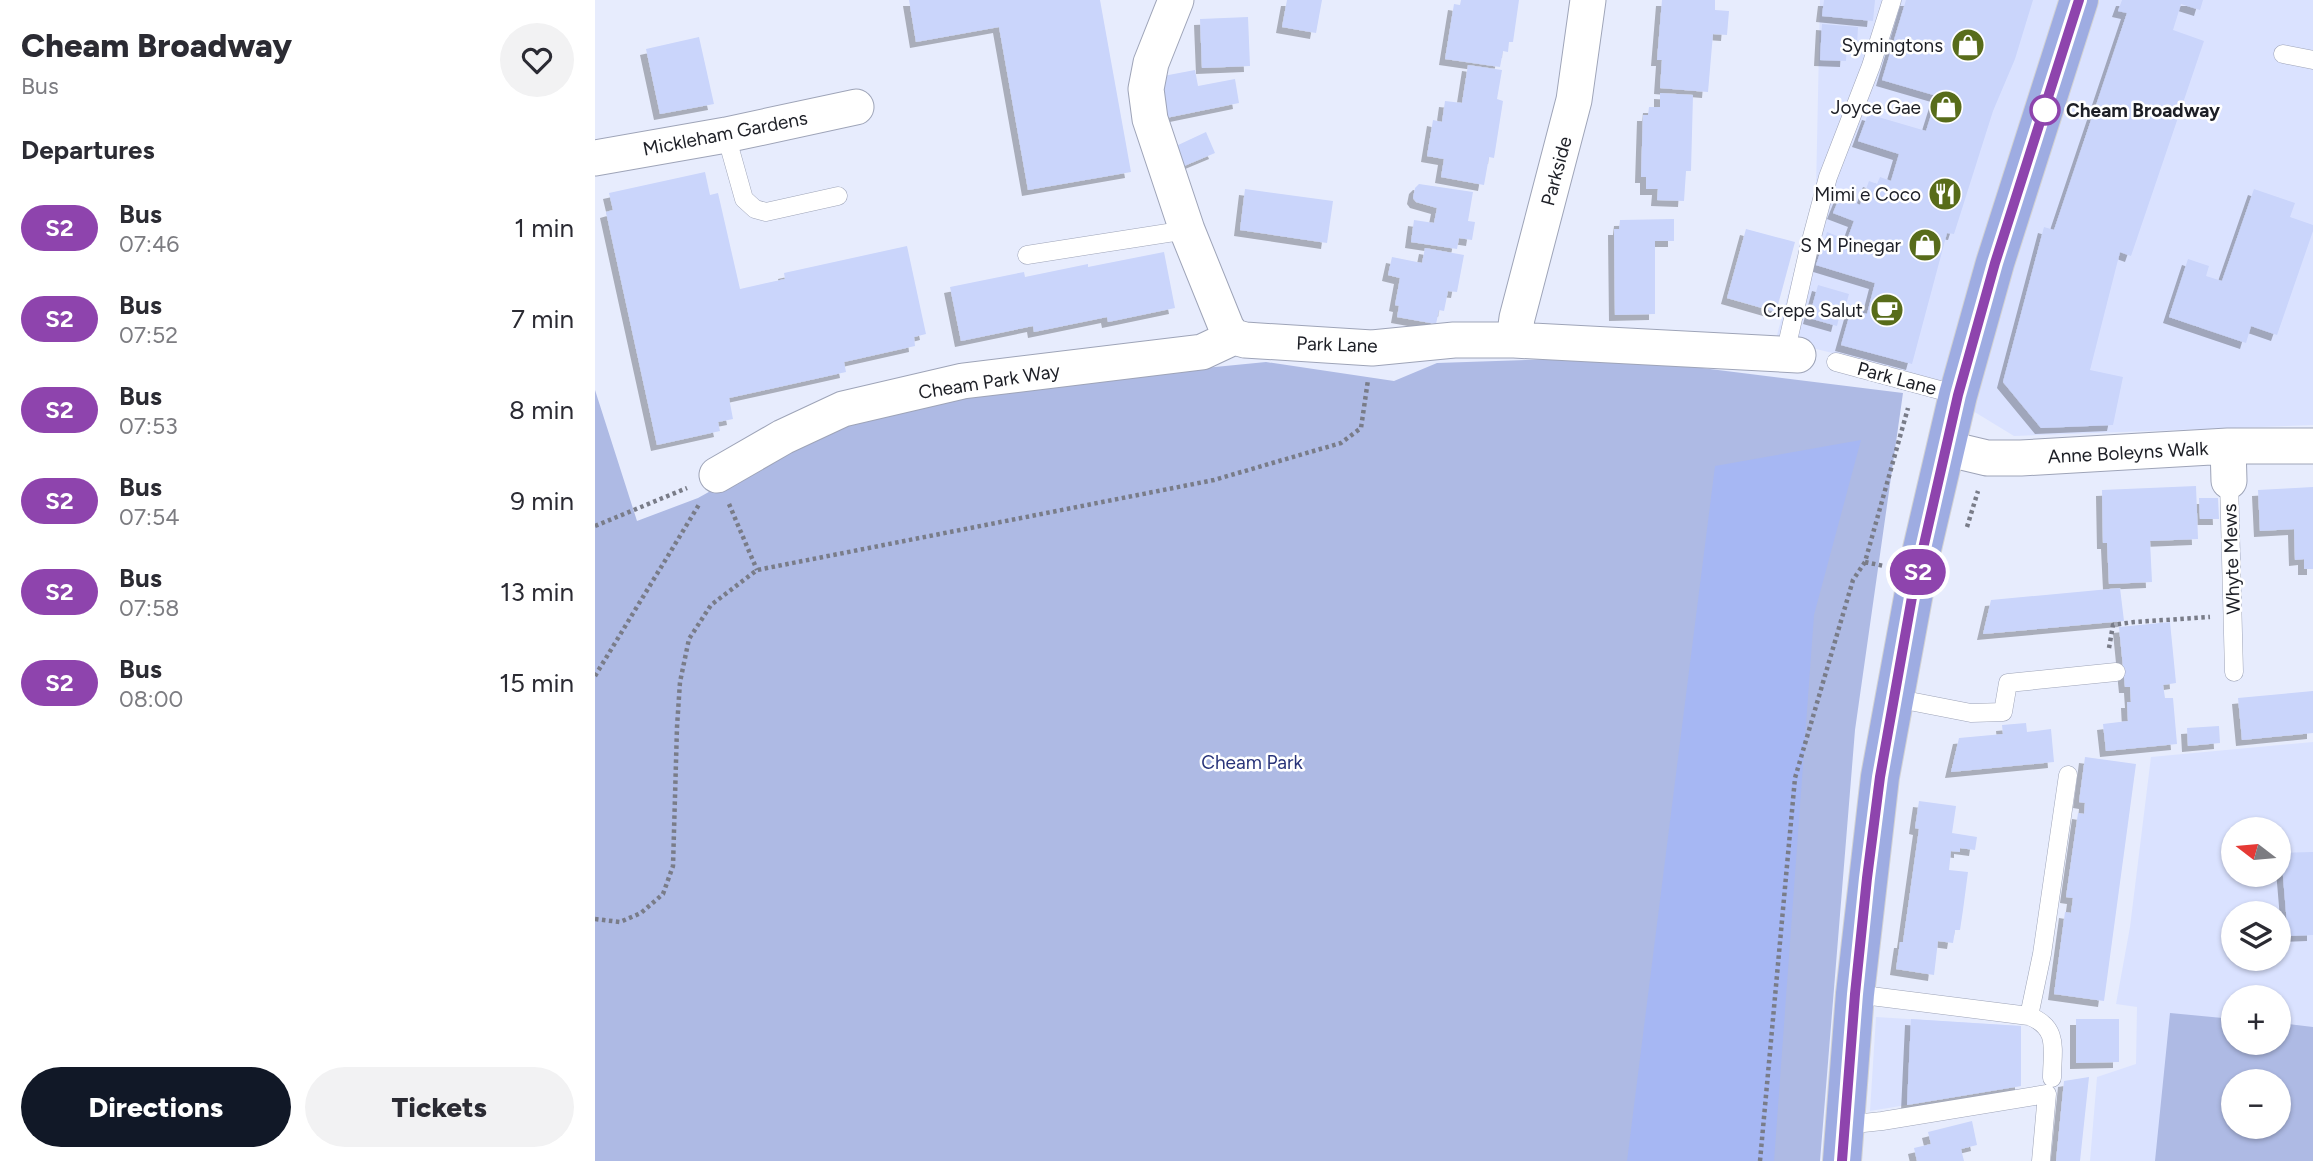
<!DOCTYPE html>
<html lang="en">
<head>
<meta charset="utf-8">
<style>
	:root { --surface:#fff; --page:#f2f2f3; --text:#2b2b33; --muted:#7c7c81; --accent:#111827 }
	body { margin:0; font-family:Figtree,sans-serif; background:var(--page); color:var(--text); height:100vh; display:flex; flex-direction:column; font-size:26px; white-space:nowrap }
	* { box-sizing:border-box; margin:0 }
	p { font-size:23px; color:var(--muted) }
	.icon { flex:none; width:38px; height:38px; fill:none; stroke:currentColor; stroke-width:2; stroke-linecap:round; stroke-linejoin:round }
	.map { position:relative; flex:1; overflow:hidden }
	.side { display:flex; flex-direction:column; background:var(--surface); width:595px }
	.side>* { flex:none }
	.badge { padding:0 14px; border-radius:23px; font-size:24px; line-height:46px }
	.needle { width:46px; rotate:286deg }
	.tools { position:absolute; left:1626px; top:817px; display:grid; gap:14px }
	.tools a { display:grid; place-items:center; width:70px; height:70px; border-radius:50%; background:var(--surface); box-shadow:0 2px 5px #0004; font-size:35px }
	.map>.badge { position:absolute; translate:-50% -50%; box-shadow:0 0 0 4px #fff }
	h2 { padding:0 21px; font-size:26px; line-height:63px }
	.round { display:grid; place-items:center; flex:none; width:74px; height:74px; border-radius:37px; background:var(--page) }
	.summary { display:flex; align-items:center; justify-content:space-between; height:119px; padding:0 21px }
	h1 { font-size:33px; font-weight:800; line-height:52px }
	.cta { display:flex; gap:14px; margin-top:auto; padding:14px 21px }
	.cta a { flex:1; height:80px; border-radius:42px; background:var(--accent); color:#fff; font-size:28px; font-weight:800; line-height:80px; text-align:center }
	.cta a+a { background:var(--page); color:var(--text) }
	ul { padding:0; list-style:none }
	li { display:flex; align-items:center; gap:21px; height:91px; padding:0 21px }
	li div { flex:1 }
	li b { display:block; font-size:26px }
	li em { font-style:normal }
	li .badge { min-width:77px; font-weight:700; text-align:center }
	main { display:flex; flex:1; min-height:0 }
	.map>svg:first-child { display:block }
	.built { fill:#dae2ff; fill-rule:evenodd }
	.green { fill:#aebae4; fill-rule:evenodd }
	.forest { fill:#a6b7f3 }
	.building { fill:#cad5fb; filter:url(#shadow) }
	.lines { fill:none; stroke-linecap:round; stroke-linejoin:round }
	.service-casing { stroke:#9ea4b8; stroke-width:19 }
	.minor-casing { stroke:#9ea4b8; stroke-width:37 }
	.trunk-casing { stroke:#d2d2d4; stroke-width:40 }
	.path { stroke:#797c88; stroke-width:4.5; stroke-dasharray:3.5 3.5; stroke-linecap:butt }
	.service { stroke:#fff; stroke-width:18 }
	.minor { stroke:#fff; stroke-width:35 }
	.trunk { stroke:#9eace2; stroke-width:38 }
	.line-casing { stroke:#fff; stroke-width:16 }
	.line { stroke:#8e44ad; stroke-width:10 }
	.stop-dot { fill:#fff; stroke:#8e44ad; stroke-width:3.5 }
	.labels { text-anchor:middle; stroke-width:5; stroke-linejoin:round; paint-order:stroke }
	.poi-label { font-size:19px; fill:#1d1f26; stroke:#fff; text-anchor:end }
	.stop-label { font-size:19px; font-weight:bold; fill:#1d1f26; stroke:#fff; text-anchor:start }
	.street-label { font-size:19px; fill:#1d1f26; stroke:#fff }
	.park-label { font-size:19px; fill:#29347a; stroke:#fff }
</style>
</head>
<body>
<main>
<section class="side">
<div class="summary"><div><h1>Cheam Broadway</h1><p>Bus</p></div><a class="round"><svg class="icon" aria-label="heart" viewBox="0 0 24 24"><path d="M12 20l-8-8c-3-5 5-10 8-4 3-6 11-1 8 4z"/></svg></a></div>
<h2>Departures</h2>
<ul>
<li><span class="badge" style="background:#8e44ad;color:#fff">S2</span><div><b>Bus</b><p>07:46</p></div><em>1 min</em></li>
<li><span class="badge" style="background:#8e44ad;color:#fff">S2</span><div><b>Bus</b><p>07:52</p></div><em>7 min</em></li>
<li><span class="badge" style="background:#8e44ad;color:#fff">S2</span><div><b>Bus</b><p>07:53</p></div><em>8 min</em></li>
<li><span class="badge" style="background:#8e44ad;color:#fff">S2</span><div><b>Bus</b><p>07:54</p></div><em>9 min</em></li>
<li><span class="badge" style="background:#8e44ad;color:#fff">S2</span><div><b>Bus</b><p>07:58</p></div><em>13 min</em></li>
<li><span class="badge" style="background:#8e44ad;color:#fff">S2</span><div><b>Bus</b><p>08:00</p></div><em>15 min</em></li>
</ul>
<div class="cta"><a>Directions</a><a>Tickets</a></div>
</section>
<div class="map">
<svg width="1718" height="1161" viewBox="0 0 1718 1161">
	<defs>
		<filter id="shadow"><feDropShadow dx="-6" dy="6" stdDeviation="0" flood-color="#0004"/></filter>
	</defs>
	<rect width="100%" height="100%" fill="#e7ecfd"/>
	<path class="built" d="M1225,0H1718V425L1419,436L1314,372L1181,339L1221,190Z
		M1718,742V1161H1495L1502,1077L1541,1064L1542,1007L1521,1004L1535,927L1556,757ZM1638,830H1684V875H1638ZM1638,914H1684V959H1638ZM1638,998H1684V1043H1638ZM1638,1082H1684V1127H1638Z
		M1281,1017L1426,1026V1086L1275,1111Z"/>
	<path class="green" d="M1019,357L1308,393L1260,730L1225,1161H0V390L42,521L103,498L218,434L345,394L671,362L799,381L842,363Z
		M1575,1013L1638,1019V1043H1684V1023L1718,1027V1161H1560ZM1638,1082H1684V1127H1638Z"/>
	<path class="forest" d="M1266,440L1219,615L1179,1161H1032L1120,466Z"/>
	<path class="building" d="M314,0H505L536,172L433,190L404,27L321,42Z
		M692,0H727L721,33L687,27Z
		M866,0H924L918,42H914L913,52L908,51L905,67L850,59L859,4L865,5Z
		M1067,0H1120V10L1134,11L1132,35L1118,34L1113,92L1065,88L1067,60H1062Z
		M1229,0H1280L1278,21L1227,16Z
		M1311,0H1438L1420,59L1398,111L1359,234L1352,233L1317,364L1246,345L1256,310L1272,314L1280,283L1221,265L1232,232L1252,240L1259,221L1238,213L1245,196L1265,205L1274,181L1282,184L1285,177L1296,181L1304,154L1263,141L1273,114L1331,131L1342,96L1287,80Z
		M1527,0H1608L1605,10L1586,4L1578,30L1609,41L1536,256L1525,252L1495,370L1528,377L1518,425L1446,428L1408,382L1449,227L1459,230L1532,13L1523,11Z
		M653,17L655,66L607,68L605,19Z
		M1227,24L1263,27L1262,45L1252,44L1251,61L1225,60Z
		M104,37L119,104L65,114L51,49Z
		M873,65L907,70L902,99L908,101L899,158L894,157L889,185L846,177L849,159L832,156L838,120L847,122L850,101L867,103Z
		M600,70L603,86L640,79L644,103L571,118L563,77Z
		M1065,93L1098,95L1096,171H1091L1089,201L1062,200L1063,189H1051V177H1046L1048,115H1053L1054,107H1065Z
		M611,132L620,153L589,166L581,146Z
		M110,172L115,195L123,193L145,289L190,279L189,273L312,246L331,334L319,337L320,346L249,362L251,372L134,398L138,419L123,422L125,431L62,445L11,212L18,210L14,193Z
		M824,184L878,192L873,221L880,222L877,240L864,238L862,249L816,242L819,220L839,223L842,208L821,202L818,198L820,188Z
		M650,189L738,201L732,243L645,230Z
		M1659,189L1700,203L1695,217L1718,225V231L1682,335L1656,326L1651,343L1574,317L1593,259L1614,266L1611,276L1627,281Z
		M1079,219V241H1060V314L1020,315L1019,229H1024L1025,220Z
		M1151,229L1200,242L1181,312L1132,298Z
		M830,248L869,255L862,292L853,291L849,311L844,310L841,324L802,317L804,306L800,305L805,278L793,275L797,257L827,263Z
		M569,252L580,308L513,322L512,317L439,332L438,326L366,341L355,287L429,272L430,277L493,264V267Z
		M1223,285L1254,294L1249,312L1246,310L1242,326L1214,318Z
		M1601,486L1603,539L1555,541L1557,582L1514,584L1512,543H1508L1507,490Z
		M1718,487V569H1709V559L1700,560L1699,529L1665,531L1663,490Z
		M1604,498H1623L1624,519H1605Z
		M1525,588L1529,621L1388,634L1396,600Z
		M1575,622L1581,683L1568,685L1570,698H1578L1582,744L1511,751L1508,724L1533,721L1532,702H1536L1535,687H1530L1524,627Z
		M1718,691V733L1647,740L1643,698Z
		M1431,723L1432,732L1456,729L1459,762L1356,772L1364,738L1408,734L1407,725Z
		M1624,726L1625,743L1593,746L1592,728Z
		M1490,757L1541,764L1509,1001L1459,994L1470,912L1476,913L1478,898L1471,897L1483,813L1489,814L1490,803L1484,802Z
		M1324,801L1361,806L1357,833L1382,837L1380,850L1365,848V852L1356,851L1354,870L1373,872L1368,910L1365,930H1360L1358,943L1343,941L1339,975L1301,969L1305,942H1308L1324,829L1320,828Z
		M1718,852V935L1693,936L1686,853Z
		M1316,1019L1426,1026V1086L1312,1105Z
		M1481,1019H1524V1062L1481,1063Z
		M1494,1077L1485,1161H1461L1469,1081Z
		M1377,1121L1382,1145L1366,1149L1369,1161H1322L1319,1148L1336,1144L1333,1132Z"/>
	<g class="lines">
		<defs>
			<path id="service" d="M1688,54L1718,60
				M131,135L149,199L160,209L171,212L243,196
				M432,255L592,230
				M1190,354L1214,248L1233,177L1276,66L1297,0
				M1241,362L1363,395
				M1634,481L1639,672
				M1299,698L1376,713L1408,712L1413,683L1521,672
				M1260,994L1434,1016C1465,1028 1457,1050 1457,1078
				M1434,1016L1447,954L1473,775
				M1250,1125L1287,1121L1452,1094L1446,1161"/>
			<path id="minor" d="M581,0L556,63L551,89L555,119L592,230L632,329L639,337L650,340L777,348L859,340H919L1203,355
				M0,158L131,135L261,107
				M919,340L922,318L979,100L993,0
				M1633,446L1634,481
				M1350,448L1392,458H1426L1633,446H1718
				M122,475L188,437L248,409L368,381L607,352L639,337"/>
			<path id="trunk" d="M1247,1161L1260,994L1285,777L1327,549L1363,395L1400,263L1484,0"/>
		</defs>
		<use href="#service" class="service-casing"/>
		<use href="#minor" class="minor-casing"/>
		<use href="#trunk" class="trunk-casing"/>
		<path class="path" d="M134,504L162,570
			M0,526L92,488
			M1372,527L1383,491
			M1270,562L1289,566
			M1514,648L1518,625L1539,622L1615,617
			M0,676L105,503
			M0,919L25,922L46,913L68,894L78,866L82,727L85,682L94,639L116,605L162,570L619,480L746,443L766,428L773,380
			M1165,1161L1200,778L1258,580L1270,562L1313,408"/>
		<use href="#service" class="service"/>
		<use href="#minor" class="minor"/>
		<use href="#trunk" class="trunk"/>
	</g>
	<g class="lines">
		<defs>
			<path id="line" d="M1247,1161L1260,994L1272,878L1285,777L1317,597L1363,395L1400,263L1484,0"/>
		</defs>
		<use href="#line" class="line-casing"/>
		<use href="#line" class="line"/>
	</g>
	<defs>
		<symbol id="shop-disc" viewBox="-11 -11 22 22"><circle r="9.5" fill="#586c1a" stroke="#fff"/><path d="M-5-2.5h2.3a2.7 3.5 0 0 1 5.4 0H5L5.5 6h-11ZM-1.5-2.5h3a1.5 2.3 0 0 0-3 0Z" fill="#fff"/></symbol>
		<symbol id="restaurant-disc" viewBox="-11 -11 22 22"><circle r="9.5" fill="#586c1a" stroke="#fff"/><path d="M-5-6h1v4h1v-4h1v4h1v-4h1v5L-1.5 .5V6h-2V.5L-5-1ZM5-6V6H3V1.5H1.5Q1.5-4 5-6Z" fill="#fff"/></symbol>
		<symbol id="cafe-disc" viewBox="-11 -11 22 22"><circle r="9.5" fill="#586c1a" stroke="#fff"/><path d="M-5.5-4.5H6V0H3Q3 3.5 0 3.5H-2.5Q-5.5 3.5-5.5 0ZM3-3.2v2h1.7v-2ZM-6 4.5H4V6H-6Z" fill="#fff"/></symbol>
	</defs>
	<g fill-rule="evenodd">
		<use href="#shop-disc" x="1354" y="26" width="38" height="38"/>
		<use href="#shop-disc" x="1332" y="88" width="38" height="38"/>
		<use href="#restaurant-disc" x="1331" y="175" width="38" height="38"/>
		<use href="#shop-disc" x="1311" y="226" width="38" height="38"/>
		<use href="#cafe-disc" x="1273" y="291" width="38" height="38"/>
	</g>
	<circle class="stop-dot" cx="1450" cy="110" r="14"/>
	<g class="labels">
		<g class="poi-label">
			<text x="1348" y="52">Symingtons</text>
			<text x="1326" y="114">Joyce Gae</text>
			<text x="1326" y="201">Mimi e Coco</text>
			<text x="1306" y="252">S M Pinegar</text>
			<text x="1268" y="317">Crepe Salut</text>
		</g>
		<g class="stop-label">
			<text x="1471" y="117">Cheam Broadway</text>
		</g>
		<g class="street-label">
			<text transform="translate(130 133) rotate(-11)" y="7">Mickleham Gardens</text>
			<text transform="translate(961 171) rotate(-75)" y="7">Parkside</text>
			<text transform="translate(742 344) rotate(2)" y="7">Park Lane</text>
			<text transform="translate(1302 378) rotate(15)" y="7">Park Lane</text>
			<text transform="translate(394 381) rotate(-9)" y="7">Cheam Park Way</text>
			<text transform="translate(1533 452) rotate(-3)" y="7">Anne Boleyns Walk</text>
			<text transform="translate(1636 559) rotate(-92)" y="7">Whyte Mews</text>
		</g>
		<g class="park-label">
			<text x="657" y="769">Cheam Park</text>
		</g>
	</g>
</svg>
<div class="tools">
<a><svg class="needle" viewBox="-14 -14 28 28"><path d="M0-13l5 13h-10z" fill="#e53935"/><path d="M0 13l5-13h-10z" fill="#7c7c81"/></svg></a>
<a><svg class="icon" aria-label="layers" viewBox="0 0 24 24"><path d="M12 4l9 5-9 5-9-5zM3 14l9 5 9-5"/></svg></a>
<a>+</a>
<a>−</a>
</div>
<b class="badge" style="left:1323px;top:572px;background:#8e44ad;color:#fff">S2</b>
</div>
</main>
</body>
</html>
